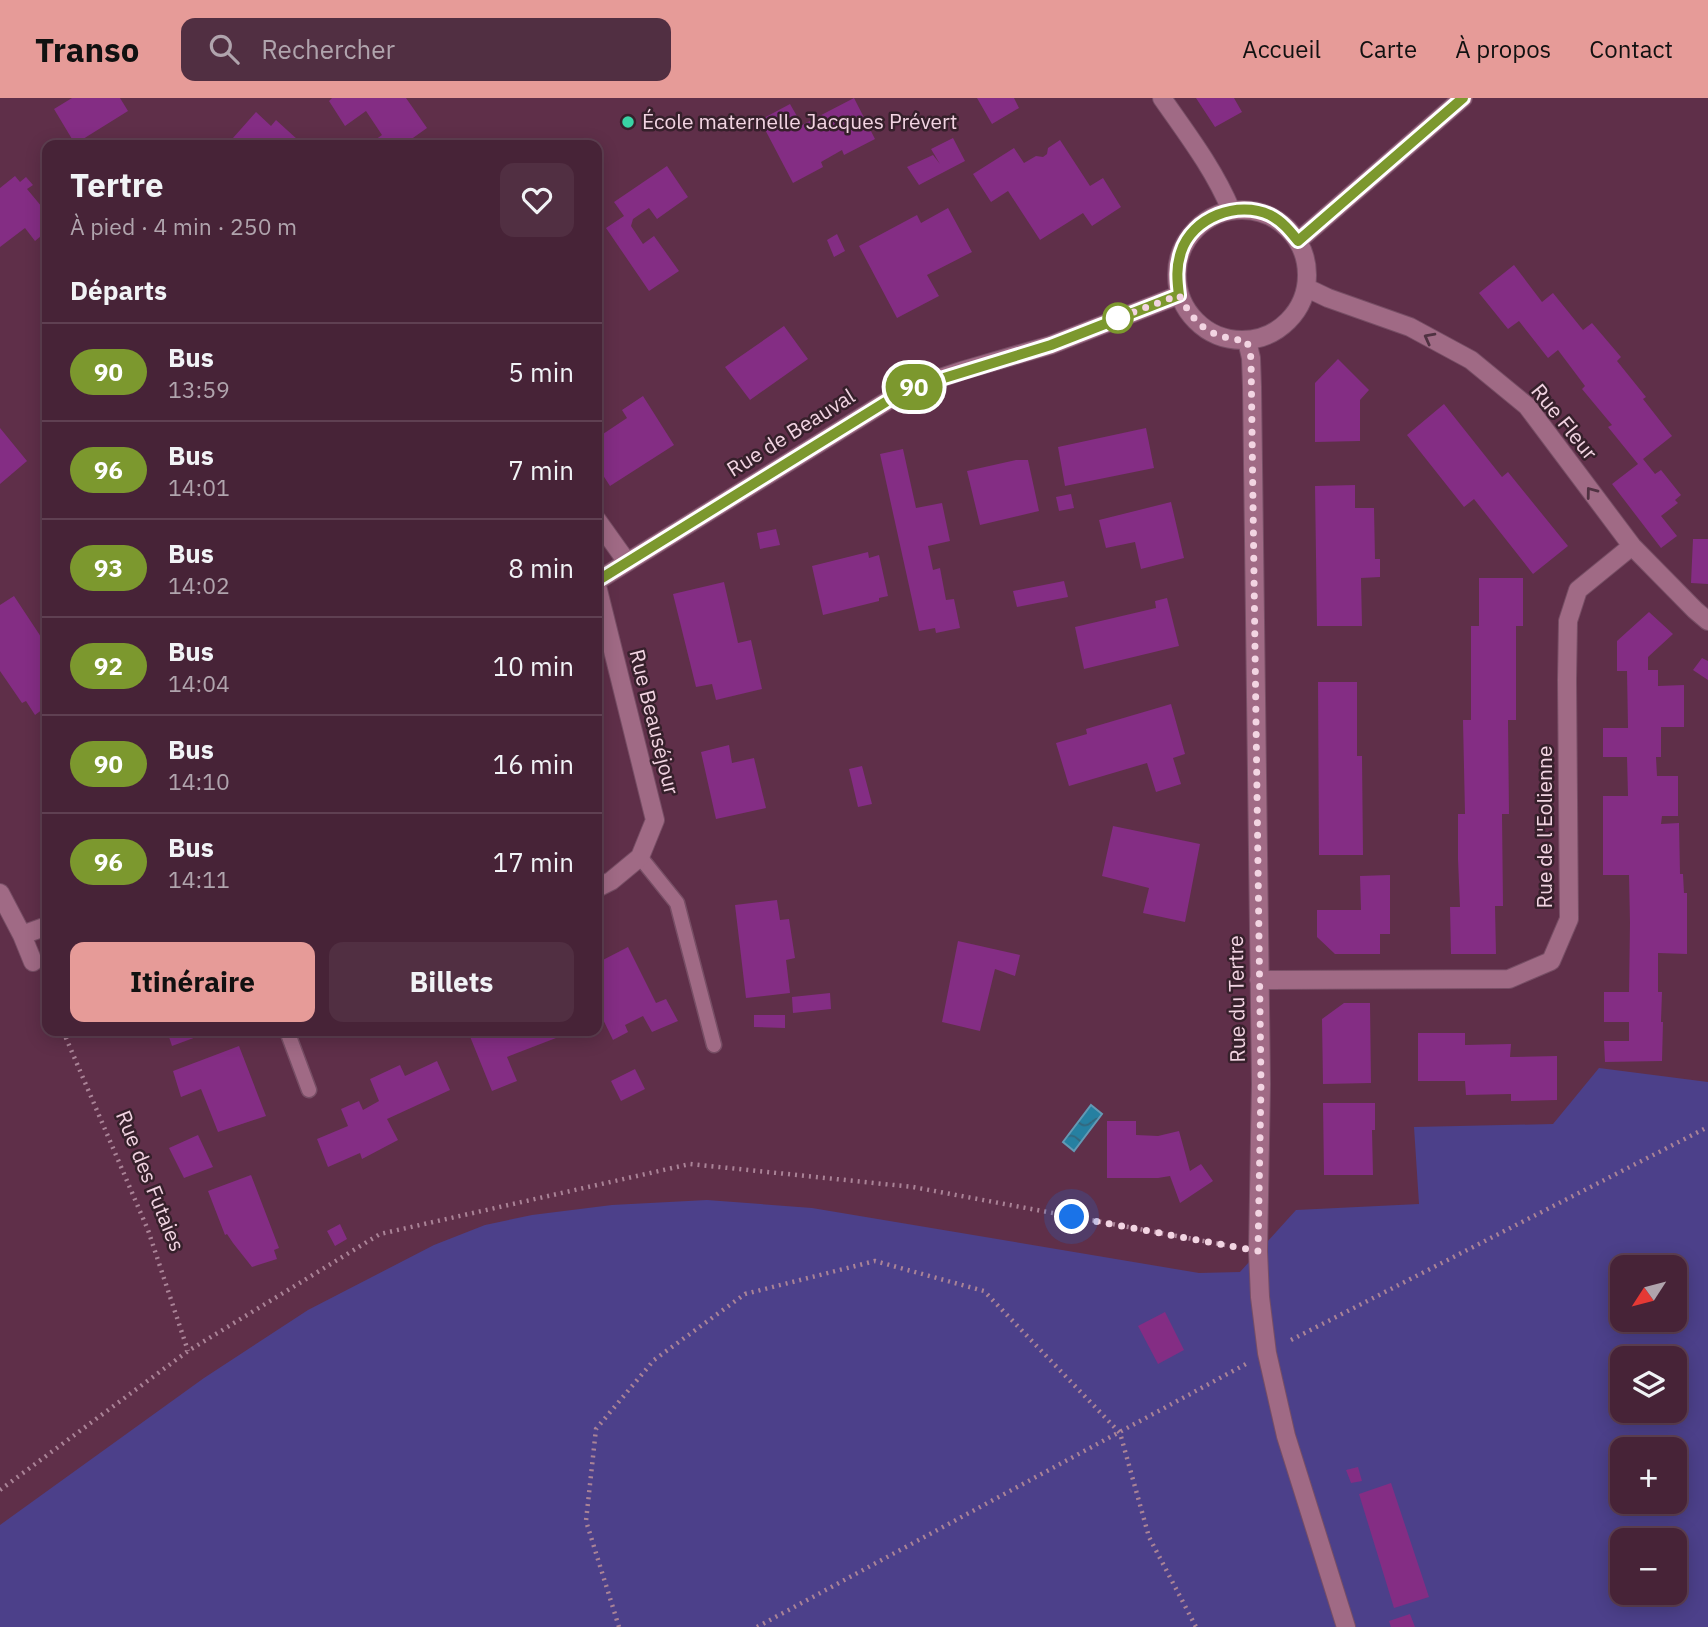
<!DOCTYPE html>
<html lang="fr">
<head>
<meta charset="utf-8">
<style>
	:root { --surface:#472337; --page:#512f42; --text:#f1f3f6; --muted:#b0a4ad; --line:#5f4052; --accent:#e69b98 }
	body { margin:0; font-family:"IBM Plex Sans",sans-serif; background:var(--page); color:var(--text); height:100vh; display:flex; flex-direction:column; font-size:26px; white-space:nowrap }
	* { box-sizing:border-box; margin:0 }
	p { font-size:23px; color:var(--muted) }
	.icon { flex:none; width:38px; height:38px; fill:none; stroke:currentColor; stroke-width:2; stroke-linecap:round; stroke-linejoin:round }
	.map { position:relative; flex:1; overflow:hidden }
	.details { position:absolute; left:42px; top:42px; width:560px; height:896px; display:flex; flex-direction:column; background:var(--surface); border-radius:14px; box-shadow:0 4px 18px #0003,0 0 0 2px var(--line) }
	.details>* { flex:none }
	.badge { padding:0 14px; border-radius:23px; font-size:24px; line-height:46px }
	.needle { width:46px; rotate:234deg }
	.controls { position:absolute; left:1610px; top:1157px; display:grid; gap:14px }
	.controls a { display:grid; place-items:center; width:77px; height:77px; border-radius:14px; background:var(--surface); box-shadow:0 4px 18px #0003,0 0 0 2px var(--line); font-size:35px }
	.you { position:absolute; width:35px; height:35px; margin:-18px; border:5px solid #fff; border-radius:50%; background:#1a73e8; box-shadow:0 0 0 10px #1a73e833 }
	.map>.badge { position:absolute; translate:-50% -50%; box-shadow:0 0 0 4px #fff }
	h2 { padding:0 28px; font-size:26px; line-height:63px }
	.round { display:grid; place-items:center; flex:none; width:74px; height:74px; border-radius:14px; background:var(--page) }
	.summary { display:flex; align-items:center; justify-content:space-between; height:119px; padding:0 28px }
	h1 { font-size:33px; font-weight:700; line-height:52px }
	.cta { display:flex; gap:14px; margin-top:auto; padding:14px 28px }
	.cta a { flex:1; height:80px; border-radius:14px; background:var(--accent); color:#111; font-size:28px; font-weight:700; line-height:80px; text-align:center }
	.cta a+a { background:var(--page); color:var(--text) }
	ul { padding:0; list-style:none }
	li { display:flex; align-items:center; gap:21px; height:98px; padding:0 28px; border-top:2px solid var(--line) }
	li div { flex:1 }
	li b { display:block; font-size:26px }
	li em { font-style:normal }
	li .badge { min-width:77px; font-weight:700; text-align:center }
	header { display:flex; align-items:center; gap:42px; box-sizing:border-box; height:98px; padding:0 35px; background:var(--accent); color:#111 }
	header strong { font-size:33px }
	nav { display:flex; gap:38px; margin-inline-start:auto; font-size:24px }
	.search { width:490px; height:63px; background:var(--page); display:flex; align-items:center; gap:18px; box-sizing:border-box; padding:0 24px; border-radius:14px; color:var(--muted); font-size:26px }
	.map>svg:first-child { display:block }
	.green { fill:#4c408a; fill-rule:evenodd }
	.water { fill:url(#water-waves); stroke:#6399b4; stroke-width:2 }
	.building { fill:#842d84 }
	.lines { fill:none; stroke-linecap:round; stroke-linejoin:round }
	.service-casing { stroke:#774e65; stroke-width:17 }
	.minor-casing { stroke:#774e65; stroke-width:20 }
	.path { stroke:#aa8397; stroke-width:4.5; stroke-dasharray:2 5; stroke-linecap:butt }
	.service { stroke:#a06a85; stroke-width:14 }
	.minor { stroke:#a06a85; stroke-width:18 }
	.oneway { stroke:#503242 }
	.line-casing { stroke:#fff; stroke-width:16 }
	.line { stroke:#7c982e; stroke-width:10 }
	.walk { stroke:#f2d4e2; stroke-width:7; stroke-dasharray:0 12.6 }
	.poi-dot { fill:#39d4a5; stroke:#36202b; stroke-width:2.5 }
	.stop-dot { fill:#fff; stroke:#7c982e; stroke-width:3.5 }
	.labels { text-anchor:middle; stroke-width:5; stroke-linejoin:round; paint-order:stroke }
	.poi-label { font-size:21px; fill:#f2d4e2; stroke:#36202b; text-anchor:start }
	.street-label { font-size:21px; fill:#f2d4e2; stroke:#36202b }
</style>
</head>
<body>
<header>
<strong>Transo</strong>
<div class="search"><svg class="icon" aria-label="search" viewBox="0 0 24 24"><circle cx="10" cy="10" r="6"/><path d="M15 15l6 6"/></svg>Rechercher</div>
<nav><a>Accueil</a><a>Carte</a><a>À propos</a><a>Contact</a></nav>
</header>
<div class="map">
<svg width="1708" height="1529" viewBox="0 0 1708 1529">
	<defs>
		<pattern id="water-waves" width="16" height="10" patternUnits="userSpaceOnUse" patternTransform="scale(1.75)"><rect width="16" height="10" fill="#2680a1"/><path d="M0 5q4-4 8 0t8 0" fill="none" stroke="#34667c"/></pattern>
	</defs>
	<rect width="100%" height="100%" fill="#5f2f49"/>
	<path class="green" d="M1599,970L1708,984V1529H0V1427L204,1280L308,1212L434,1147L485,1127L532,1117L612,1107L707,1102L812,1110L1199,1175L1240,1174L1296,1112L1419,1106L1414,1029L1553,1026ZM1622,1169H1675V1222H1622ZM1622,1260H1675V1312H1622ZM1622,1351H1675V1404H1622ZM1622,1442H1675V1494H1622Z"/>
	<path class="water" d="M1091,1007L1102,1016L1074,1053L1063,1044Z"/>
	<path class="building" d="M72,0H120L128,13L75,46L54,11Z
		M332,0H406L427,30L403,47H379L375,42L382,37L366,13L345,28L329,3Z
		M854,0L875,41L844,57L842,52L821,64L823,69L793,85L760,22L790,6L802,27Z
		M977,0H1014L1019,10L992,26Z
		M1196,0H1234L1242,14L1215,29Z
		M256,14L271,28L276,22L298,42L293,47H237L239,45L233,40Z
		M953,40L965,63L919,87L907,69L933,57L940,66L931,51Z
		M1060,42L1090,88L1103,80L1121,109L1092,128L1083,115L1040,142L1008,93L991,104L973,76L1014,50L1024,65L1036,58L1043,59L1047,56L1048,50Z
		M667,68L688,99L657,121L649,110L633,121L631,128L643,146L654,138L679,173L649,193L606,130L624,118L614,104Z
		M15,78L20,84L26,79L33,87L27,91L47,115V133L35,143L25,130L0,149V90Z
		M948,110L972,154L927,177L939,198L897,220L859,148L917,117L921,125Z
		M837,136L845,153L834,159L827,142Z
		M1514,167L1542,204L1553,195L1583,232L1592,225L1621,259L1617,263L1646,299L1643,301L1672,338L1643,361L1655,376L1661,372L1681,397L1675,402L1678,405L1661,418L1677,438L1661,450L1612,386L1638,366L1608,329L1612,327L1582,291L1585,288L1558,252L1548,260L1519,223L1508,231L1479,195Z
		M784,228L808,261L750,302L725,269Z
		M1338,261L1369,292L1360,302V343L1315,344V285Z
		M643,298L674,347L610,388L597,368V340L627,320L622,312Z
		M1444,306L1502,379L1508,374L1568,448L1533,476L1474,401L1464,409L1407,337Z
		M0,330L27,363L0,386Z
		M1146,330L1154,370L1065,388L1058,349Z
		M903,351L916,410L942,405L950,443L928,448L933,472L940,470L946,502L954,501L960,530L936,535L935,530L919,533L880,356Z
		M1016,362H1028L1039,413L980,427L967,373Z
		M1355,387V410H1374L1375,461H1380V479L1361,480L1362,528H1317L1315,388Z
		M1071,396L1074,410L1059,413L1056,399Z
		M1171,404L1184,460L1141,471L1135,444L1106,450L1099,422Z
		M776,431L780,447L760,451L757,435Z
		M1693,441H1708V486L1691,485Z
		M868,454L869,460L879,457L888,498L879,500V503L823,517L812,468Z
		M1479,480H1523V528H1516V622H1508L1509,716H1502L1503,808H1495L1496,856H1451L1450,809H1460L1458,761V716H1465L1463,622H1471V528H1479Z
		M1064,483L1068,499L1017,509L1013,493Z
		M724,484L738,545L751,542L762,591L716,602L712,586L696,589L673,496Z
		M14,498L47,548V608L35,617L26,603L22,605L0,573V507Z
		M1167,500L1179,548L1084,571L1075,529L1156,510L1155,503Z
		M1649,514L1673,536L1648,559V572H1658V588L1684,587V629H1661V659H1656L1657,678H1678V718H1662L1661,726L1679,725L1680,776H1683L1684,795H1687V856L1658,855V894H1662L1661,924H1663L1662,963L1605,964L1604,943H1629V924H1604V894H1629L1630,825L1629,777H1603V698H1628L1627,659H1603V630H1628L1627,573H1617V543Z
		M1702,560L1708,563V582L1693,572Z
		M1318,584H1357V658H1362L1363,757H1319Z
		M1171,606L1185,656L1173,660L1181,686L1156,694L1147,665L1069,688L1056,645L1087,636L1086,631Z
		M729,647L732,665L754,660L766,710L716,721L701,654Z
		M862,668L872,706L858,709L849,671Z
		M1113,728L1200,746L1185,824L1143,815L1149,790L1102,778Z
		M1390,777V836H1380V856H1335L1317,839V812H1361L1360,778Z
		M777,802L780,822L789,821L795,860L786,862L790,895L746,900L735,807Z
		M958,843L1020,857L1015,878L995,871L980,933L942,924Z
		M628,849L656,905L666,901L678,923L652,934L643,918L625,927L628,934L613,942L597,909V865Z
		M830,895L831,911L793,915L792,899Z
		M1344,905H1370L1371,985L1323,986L1322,921Z
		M754,917H785V930L754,929Z
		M167,933H206L207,935L172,948Z
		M477,933H553L556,940L507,959L517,983L492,993L469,936Z
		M1418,935H1465V947L1511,946L1510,959L1557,958V1002L1511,1003V996L1466,997L1465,983H1418Z
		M239,948L266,1018L218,1034L201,991L181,999L173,973Z
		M437,963L450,992L387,1021L398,1042L362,1061L360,1055L328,1069L317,1041L348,1028L341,1011L359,1003L363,1012L379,1003L370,981L400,967L405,978Z
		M635,971L645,991L621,1003L611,983Z
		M1323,1005H1375V1032H1372L1373,1077H1324Z
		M1107,1023H1136V1037L1158,1038L1179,1033L1190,1073L1201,1066L1213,1083L1180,1105L1170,1078L1158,1080H1107Z
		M198,1037L213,1069L184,1080L169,1050Z
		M251,1077L279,1150L274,1152L277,1161L252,1169L233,1145L227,1136L225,1137L208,1093Z
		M340,1126L347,1141L335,1148L327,1133Z
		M1165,1214L1184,1252L1158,1266L1138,1228Z
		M1358,1369L1362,1383L1351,1385L1346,1372Z
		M1391,1385L1429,1499L1394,1510L1359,1396Z
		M1410,1516L1415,1529H1391L1389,1523Z"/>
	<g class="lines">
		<defs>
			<path id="service" d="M640,759L677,805L714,947
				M287,933L309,992"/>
			<path id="minor" d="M1162,0C1187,36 1214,71 1231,112
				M1177 177a65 65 0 1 1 130 0a65 65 0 1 1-130 0Z
				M1298,143L1463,0
				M1307,190L1328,200L1410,229L1471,262L1527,308L1632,448L1695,512L1708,523
				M1247,243L1251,260L1252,289L1261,986L1258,1153L1260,1199L1267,1255L1286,1338L1346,1529
				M597,422L627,464
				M597,483L905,292L961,273L1051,247L1179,197
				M597,488L655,722L640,759L611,783L597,790
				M0,795L22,837L33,864
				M22,837L47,828
				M1259,882L1509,881L1551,863L1569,821L1567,582L1568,523L1578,492L1632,448"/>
		</defs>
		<use href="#service" class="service-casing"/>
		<use href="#minor" class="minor-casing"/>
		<path class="path" d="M42,884L47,896
			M63,933L148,1132L188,1253
			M1291,1242L1708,1029
			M0,1392L188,1253L380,1136L690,1066L913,1089L1236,1149
			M619,1529L586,1423L596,1331L654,1262L745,1196L875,1163L984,1193L1120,1335L1149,1439L1196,1529
			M757,1529L1246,1266"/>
		<use href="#service" class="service"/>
		<use href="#minor" class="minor"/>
	</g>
	<defs><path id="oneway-chevron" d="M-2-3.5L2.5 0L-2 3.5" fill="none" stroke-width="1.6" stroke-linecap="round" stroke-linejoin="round" transform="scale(1.75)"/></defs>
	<g class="oneway">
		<use href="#oneway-chevron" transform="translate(1429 240) rotate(-152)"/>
		<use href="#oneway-chevron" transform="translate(1591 394) rotate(-127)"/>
	</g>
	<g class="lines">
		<defs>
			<path id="line" d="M597,483L905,292L1051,247L1179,197C1177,182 1176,169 1181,154C1192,119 1238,102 1270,117C1282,123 1290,133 1298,143L1463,0"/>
		</defs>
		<use href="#line" class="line-casing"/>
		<use href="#line" class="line"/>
		<path class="walk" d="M1072,1119L1258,1153L1261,986L1251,260L1247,243C1210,239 1197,230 1179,197L1118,220"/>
	</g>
	<circle class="poi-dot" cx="628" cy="24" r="7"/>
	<circle class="stop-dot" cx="1118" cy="220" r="14"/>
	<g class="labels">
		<g class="poi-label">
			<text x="642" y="31">École maternelle Jacques Prévert</text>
		</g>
		<g class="street-label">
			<text transform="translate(1564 324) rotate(51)" y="7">Rue Fleur</text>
			<text transform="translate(791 335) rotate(-32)" y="7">Rue de Beauval</text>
			<text transform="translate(654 624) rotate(76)" y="7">Rue Beauséjour</text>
			<text transform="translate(1545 729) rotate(-90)" y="7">Rue de l'Eolienne</text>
			<text transform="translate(1237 901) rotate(-91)" y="7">Rue du Tertre</text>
			<text transform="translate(150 1083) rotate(68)" y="7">Rue des Futaies</text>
		</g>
	</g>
</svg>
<div class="controls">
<a><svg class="needle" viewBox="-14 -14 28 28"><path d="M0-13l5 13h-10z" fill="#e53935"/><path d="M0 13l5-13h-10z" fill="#b0a4ad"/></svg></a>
<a><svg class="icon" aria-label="layers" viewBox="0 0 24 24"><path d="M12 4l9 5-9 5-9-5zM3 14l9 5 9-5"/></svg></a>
<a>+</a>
<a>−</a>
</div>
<div class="you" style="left:1072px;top:1119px"></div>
<b class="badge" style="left:914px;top:289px;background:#7c982e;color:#fff">90</b>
<section class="details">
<div class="summary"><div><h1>Tertre</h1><p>À pied · 4 min · 250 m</p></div><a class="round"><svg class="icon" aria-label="heart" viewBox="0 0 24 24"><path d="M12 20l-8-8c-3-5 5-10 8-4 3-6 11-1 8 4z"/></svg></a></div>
<h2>Départs</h2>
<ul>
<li><span class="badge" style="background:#7c982e;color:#fff">90</span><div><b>Bus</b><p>13:59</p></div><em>5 min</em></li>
<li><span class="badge" style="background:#7c982e;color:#fff">96</span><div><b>Bus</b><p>14:01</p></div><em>7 min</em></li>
<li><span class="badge" style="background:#7c982e;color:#fff">93</span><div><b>Bus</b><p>14:02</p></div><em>8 min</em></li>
<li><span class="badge" style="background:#7c982e;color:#fff">92</span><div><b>Bus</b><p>14:04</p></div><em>10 min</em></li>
<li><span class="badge" style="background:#7c982e;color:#fff">90</span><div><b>Bus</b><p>14:10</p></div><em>16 min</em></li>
<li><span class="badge" style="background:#7c982e;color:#fff">96</span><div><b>Bus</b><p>14:11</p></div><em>17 min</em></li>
</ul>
<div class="cta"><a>Itinéraire</a><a>Billets</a></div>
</section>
</div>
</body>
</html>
